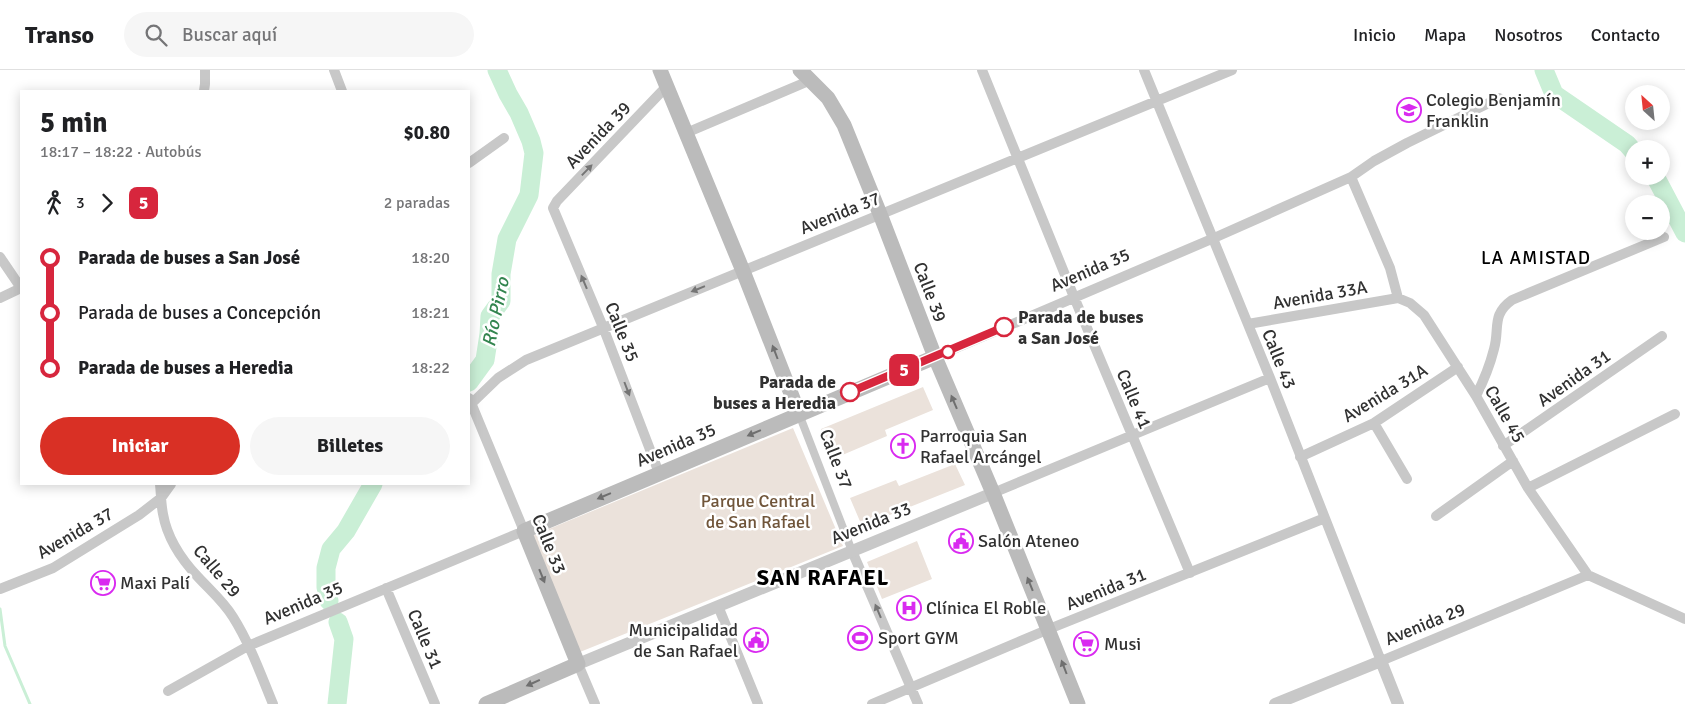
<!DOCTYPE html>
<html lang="es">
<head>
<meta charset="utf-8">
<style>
	:root { --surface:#fff; --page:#f6f6f6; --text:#202124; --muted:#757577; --line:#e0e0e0; --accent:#d93025 }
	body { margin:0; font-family:Signika,sans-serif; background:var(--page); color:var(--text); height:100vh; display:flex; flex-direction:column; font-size:19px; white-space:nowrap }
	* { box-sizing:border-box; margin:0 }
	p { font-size:16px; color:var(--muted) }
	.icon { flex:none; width:28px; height:28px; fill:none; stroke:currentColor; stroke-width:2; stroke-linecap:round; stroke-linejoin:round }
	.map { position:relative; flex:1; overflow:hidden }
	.panel { position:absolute; left:20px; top:20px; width:450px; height:395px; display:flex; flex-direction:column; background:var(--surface); border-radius:0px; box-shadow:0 2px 12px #0003 }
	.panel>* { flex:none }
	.badge { padding:0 10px; border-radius:8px; font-size:18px; line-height:32px }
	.needle { width:32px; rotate:333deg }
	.fabs { position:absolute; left:1625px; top:15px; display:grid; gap:10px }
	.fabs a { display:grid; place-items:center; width:45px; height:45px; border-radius:50%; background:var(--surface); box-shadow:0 2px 12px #0003; font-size:25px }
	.map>.badge { position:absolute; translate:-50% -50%; box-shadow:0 0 0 2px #fff }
	.legs { display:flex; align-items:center; gap:8px; height:55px; padding:0 20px; font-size:16px }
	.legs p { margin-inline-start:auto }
	.head { display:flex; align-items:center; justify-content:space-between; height:85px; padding:0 20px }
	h1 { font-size:28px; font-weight:800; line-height:38px }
	.action { display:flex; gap:10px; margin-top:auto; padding:10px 20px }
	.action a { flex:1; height:58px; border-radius:30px; background:var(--accent); color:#fff; font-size:20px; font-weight:800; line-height:58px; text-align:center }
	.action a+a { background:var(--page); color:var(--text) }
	ul { padding:0 20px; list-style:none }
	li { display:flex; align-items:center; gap:18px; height:55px; font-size:19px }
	li i { display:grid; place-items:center; width:8px; height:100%; margin:0 6px; background:currentColor }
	li i::after { content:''; width:12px; height:12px; margin:-6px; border:4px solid; border-radius:50%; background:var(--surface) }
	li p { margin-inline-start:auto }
	li:first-child i { background:linear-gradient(#0000 50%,currentColor 0) }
	li:last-child i { background:linear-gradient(currentColor 50%,#0000 0) }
	header { display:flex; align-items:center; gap:30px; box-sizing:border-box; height:70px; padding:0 25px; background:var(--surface); border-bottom:1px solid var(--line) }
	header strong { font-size:24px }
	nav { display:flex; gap:28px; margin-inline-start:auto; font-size:18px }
	.search { width:350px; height:45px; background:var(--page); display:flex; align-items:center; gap:12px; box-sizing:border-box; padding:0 18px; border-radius:28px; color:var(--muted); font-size:19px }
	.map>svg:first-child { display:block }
	.green { fill:#ebe2db }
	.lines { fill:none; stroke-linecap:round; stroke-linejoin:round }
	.stream { stroke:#caefd6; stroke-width:3 }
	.river { stroke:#caefd6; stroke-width:19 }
	.pedestrian { stroke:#c8c8c8; stroke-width:8 }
	.minor { stroke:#c8c8c8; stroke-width:10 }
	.tertiary { stroke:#c8c8c8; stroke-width:12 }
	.secondary { stroke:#bbb; stroke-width:15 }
	.oneway { fill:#757575 }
	.oneway2 { fill:#6f6f6f }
	.line-1-casing { stroke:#fff; stroke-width:11 }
	.line-1 { stroke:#d7263d; stroke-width:8 }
	.stop-1-dot { fill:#fff; stroke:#d7263d; stroke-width:2.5 }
	.labels { text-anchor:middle; stroke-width:5; stroke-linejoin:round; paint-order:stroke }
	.poi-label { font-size:18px; fill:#313131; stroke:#fff; text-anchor:start }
	.street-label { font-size:18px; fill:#313131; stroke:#fff }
	.stop-label { font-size:18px; font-weight:bold; fill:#313131; stroke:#fff; text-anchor:start }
	.park-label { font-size:18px; fill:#70553a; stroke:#fff }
	.neighbourhood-label { font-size:19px; letter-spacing:1px; fill:#000; stroke:#fff }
	.water-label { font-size:19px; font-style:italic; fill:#33854f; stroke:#fff }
	.district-label { font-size:22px; font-weight:bold; letter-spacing:1px; fill:#000; stroke:#fff }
</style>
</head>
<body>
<header>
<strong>Transo</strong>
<div class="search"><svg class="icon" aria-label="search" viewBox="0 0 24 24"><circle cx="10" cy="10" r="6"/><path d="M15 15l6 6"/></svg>Buscar aquí</div>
<nav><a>Inicio</a><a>Mapa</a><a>Nosotros</a><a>Contacto</a></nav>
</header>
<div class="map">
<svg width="1685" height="634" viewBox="0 0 1685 634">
	<rect width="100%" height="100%" fill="#fff"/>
	<path class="green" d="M923,317L933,340L885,360L887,366L833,389L821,359Z
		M793,358L843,476L580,582L532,466Z
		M955,394L965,415L862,456L850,428L896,410L899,416Z
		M917,471L932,509L882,529L867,492Z"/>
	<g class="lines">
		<path class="stream" d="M0,539L5,576L30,634"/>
		<path class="river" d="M1544,0L1554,24L1627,74L1634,82
			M1655,106L1685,163
			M469,312L485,290L489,264L490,246L501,231V204L507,169L529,125L534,83L531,71L519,43L508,24L497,0
			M329,531L326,517V498L331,479L346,461L373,414
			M337,634L344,569L338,552"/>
		<path class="pedestrian" d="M799,344L852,481"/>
		<path class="minor" d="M334,0L342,21
			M982,0L1074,227L1190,503
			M1144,0L1270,308L1381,591L1588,505
			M204,21L205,14V0
			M686,63L811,10
			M469,93L504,68
			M1351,107L1390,198L1398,228L1410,233L1424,245L1476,326L1528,418L1588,505L1685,549
			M0,187L21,218
			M0,228L21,218
			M1248,254L1398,228
			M935,287L1214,168L1351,107L1374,91L1407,73L1499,28
			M1476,326C1484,310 1490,295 1494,279C1500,258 1491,245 1512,230L1664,167
			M471,334L498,308L526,290L1232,0
			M1374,353L1407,409
			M1503,376L1662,266
			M1300,387L1374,353L1458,297
			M659,403L603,257L553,138L557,131L666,17
			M160,414C161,424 161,434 163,444C167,467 182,490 198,507C210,520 224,532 233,547C250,574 261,605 273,634
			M1528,418L1675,344
			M993,423L1270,308
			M1436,446L1513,391
			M852,481L918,634
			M386,518L435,634
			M0,519L53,498L139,445L161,428L171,414
			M718,536L758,634
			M578,594L595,634
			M168,621L248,576L524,461L469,328
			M872,634L1049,559L1325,448"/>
		<path class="tertiary" d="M578,594L993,423
			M1275,634L1381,591L1398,634"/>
		<path class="secondary" d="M660,0L743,201L799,344
			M800,0L828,28L844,55L880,144L935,287L993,423L1078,634
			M486,634L578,594L524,461L935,287"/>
	</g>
	<defs><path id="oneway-solid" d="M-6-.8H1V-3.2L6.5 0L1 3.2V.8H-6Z" transform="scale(1.25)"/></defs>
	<g class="oneway">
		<use href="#oneway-solid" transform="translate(587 100) rotate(-46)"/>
		<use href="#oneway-solid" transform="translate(584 212) rotate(-113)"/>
		<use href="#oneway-solid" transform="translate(698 219) rotate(158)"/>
		<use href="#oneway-solid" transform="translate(627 319) rotate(69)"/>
		<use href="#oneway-solid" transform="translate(878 541) rotate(-113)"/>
	</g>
	<g class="oneway2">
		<use href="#oneway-solid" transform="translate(775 282) rotate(-111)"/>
		<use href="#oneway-solid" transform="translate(954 332) rotate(-113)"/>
		<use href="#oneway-solid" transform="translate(754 363) rotate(157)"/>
		<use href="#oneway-solid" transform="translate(604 426) rotate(157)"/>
		<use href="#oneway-solid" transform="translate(542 506) rotate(68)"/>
		<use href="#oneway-solid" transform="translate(1030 514) rotate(-112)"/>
		<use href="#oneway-solid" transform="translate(1064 597) rotate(-111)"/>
		<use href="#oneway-solid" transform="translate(533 613) rotate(156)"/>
	</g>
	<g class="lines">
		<defs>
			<path id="line-1" d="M850,322L1004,257"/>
		</defs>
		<use href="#line-1" class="line-1-casing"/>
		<use href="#line-1" class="line-1"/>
	</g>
	<defs>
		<symbol id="school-ring" viewBox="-11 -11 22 22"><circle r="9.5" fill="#fff" stroke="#d92af0" stroke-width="1.5"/><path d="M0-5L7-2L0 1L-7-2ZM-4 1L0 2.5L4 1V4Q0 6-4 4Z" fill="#d92af0"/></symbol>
		<symbol id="church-ring" viewBox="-11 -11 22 22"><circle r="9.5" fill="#fff" stroke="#d92af0" stroke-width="1.5"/><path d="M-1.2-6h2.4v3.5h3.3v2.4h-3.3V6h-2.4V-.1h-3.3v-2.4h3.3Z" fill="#d92af0"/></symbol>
		<symbol id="civic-ring" viewBox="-11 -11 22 22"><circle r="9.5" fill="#fff" stroke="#d92af0" stroke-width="1.5"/><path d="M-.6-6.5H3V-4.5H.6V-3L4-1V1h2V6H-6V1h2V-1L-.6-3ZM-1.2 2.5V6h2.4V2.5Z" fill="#d92af0"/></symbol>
		<symbol id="supermarket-ring" viewBox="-11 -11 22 22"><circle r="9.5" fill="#fff" stroke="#d92af0" stroke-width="1.5"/><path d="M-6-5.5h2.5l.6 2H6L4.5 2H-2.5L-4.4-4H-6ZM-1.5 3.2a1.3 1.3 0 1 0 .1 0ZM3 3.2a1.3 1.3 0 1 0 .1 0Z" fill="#d92af0"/></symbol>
		<symbol id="hospital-ring" viewBox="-11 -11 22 22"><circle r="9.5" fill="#fff" stroke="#d92af0" stroke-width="1.5"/><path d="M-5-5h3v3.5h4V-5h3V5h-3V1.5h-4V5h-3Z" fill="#d92af0"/></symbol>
		<symbol id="stadium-ring" viewBox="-11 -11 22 22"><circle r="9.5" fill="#fff" stroke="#d92af0" stroke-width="1.5"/><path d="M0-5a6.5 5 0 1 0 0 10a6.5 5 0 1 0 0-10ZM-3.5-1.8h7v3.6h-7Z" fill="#d92af0"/></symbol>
	</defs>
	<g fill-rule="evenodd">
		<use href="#school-ring" x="1395" y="26" width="28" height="28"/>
		<use href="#church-ring" x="889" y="362" width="28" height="28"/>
		<use href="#civic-ring" x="947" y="457" width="28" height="28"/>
		<use href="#supermarket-ring" x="89" y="499" width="28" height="28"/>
		<use href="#hospital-ring" x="895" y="524" width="28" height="28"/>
		<use href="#stadium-ring" x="846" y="554" width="28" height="28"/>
		<use href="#civic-ring" x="742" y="556" width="28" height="28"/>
		<use href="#supermarket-ring" x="1072" y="560" width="28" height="28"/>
	</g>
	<g class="stop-1-dot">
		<circle cx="1004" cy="257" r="9"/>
		<circle cx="948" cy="282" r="6"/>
		<circle cx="850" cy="322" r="9"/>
	</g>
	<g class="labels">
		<g class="poi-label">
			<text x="1426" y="36">Colegio Benjamín<tspan x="1426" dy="21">Franklin</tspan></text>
			<text x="920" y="372">Parroquia San<tspan x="920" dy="21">Rafael Arcángel</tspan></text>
			<text x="978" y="477">Salón Ateneo</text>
			<text x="120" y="519">Maxi Palí</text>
			<text x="926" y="544">Clínica El Roble</text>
			<text x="738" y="566" text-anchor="end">Municipalidad<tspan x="738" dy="21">de San Rafael</tspan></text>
			<text x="878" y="574">Sport GYM</text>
			<text x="1104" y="580">Musi</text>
		</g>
		<g class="street-label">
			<text transform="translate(598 65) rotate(-46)" y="6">Avenida 39</text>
			<text transform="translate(840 143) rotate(-22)" y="6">Avenida 37</text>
			<text transform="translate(1090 200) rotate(-23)" y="6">Avenida 35</text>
			<text transform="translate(930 222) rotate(69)" y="6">Calle 39</text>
			<text transform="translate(1320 225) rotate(-10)" y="6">Avenida 33A</text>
			<text transform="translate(622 262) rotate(68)" y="6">Calle 35</text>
			<text transform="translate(1279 289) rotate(68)" y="6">Calle 43</text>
			<text transform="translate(1574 308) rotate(-35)" y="6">Avenida 31</text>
			<text transform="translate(1385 323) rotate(-31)" y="6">Avenida 31A</text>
			<text transform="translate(1134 329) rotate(67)" y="6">Calle 41</text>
			<text transform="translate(1505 344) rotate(60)" y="6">Calle 45</text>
			<text transform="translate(676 375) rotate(-23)" y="6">Avenida 35</text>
			<text transform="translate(836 389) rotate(69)" y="6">Calle 37</text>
			<text transform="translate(871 453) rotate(-22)" y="6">Avenida 33</text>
			<text transform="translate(75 463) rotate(-30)" y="6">Avenida 37</text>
			<text transform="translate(549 474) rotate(68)" y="6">Calle 33</text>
			<text transform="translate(217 501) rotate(50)" y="6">Calle 29</text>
			<text transform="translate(1106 519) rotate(-22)" y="6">Avenida 31</text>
			<text transform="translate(303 533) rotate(-23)" y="6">Avenida 35</text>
			<text transform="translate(1425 554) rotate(-22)" y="6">Avenida 29</text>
			<text transform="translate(425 569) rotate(67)" y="6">Calle 31</text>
		</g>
		<g class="stop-label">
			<text x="1018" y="253">Parada de buses<tspan x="1018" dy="21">a San José</tspan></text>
			<text x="836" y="318" text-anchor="end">Parada de<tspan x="836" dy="21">buses a Heredia</tspan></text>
		</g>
		<g class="park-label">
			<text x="758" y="437">Parque Central<tspan x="758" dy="21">de San Rafael</tspan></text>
		</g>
		<g class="neighbourhood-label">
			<text x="1536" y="194">LA AMISTAD</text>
		</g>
		<g class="water-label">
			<text transform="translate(495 242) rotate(-78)" y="7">Río Pirro</text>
		</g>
		<g class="district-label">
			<text x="823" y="515">SAN RAFAEL</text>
		</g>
	</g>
</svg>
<div class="fabs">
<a><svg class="needle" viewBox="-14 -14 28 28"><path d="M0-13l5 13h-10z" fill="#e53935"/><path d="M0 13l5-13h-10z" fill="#757577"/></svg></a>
<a>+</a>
<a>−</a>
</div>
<b class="badge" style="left:904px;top:300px;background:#d7263d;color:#fff">5</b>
<section class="panel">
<div class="head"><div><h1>5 min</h1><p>18:17 – 18:22 · Autobús</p></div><b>$0.80</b></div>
<div class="legs"><svg class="icon" aria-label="walk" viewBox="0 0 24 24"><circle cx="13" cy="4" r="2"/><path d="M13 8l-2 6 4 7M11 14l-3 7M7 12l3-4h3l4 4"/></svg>3<svg class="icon" aria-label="forward" viewBox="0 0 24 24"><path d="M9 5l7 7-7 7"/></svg><b class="badge" style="background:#d7263d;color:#fff">5</b><p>2 paradas</p></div>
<ul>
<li><i style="color:#d7263d"></i><b>Parada de buses a San José</b><p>18:20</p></li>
<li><i style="color:#d7263d"></i><span>Parada de buses a Concepción</span><p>18:21</p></li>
<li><i style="color:#d7263d"></i><b>Parada de buses a Heredia</b><p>18:22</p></li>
</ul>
<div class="action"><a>Iniciar</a><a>Billetes</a></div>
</section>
</div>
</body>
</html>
